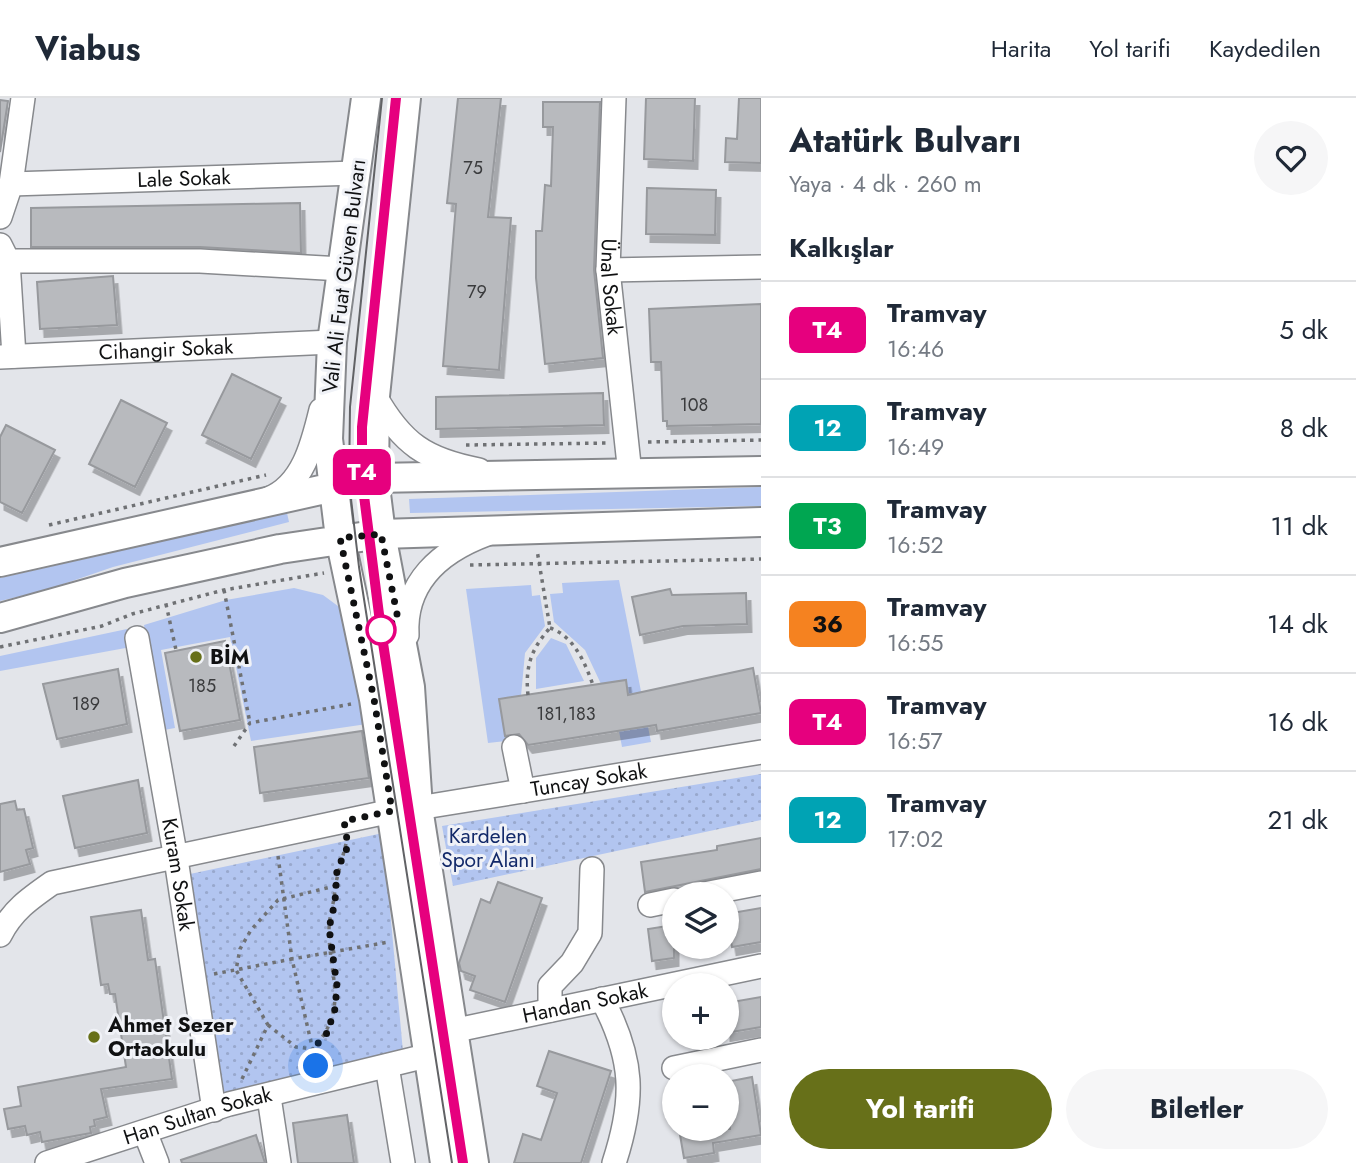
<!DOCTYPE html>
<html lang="tr">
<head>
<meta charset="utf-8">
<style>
	:root { --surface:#fff; --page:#f6f6f7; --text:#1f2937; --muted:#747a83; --line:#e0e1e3; --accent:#677019 }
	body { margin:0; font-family:Jost,sans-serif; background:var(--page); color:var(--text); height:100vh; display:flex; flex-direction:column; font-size:26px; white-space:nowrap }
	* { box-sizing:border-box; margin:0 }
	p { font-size:23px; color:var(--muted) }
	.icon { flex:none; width:38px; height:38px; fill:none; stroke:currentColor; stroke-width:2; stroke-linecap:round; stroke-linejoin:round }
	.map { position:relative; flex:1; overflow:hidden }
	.sheet { display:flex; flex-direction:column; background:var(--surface); width:595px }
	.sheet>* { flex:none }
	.badge { padding:0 14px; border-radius:10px; font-size:24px; line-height:46px }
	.fabs { position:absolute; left:662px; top:784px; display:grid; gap:14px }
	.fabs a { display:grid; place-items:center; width:77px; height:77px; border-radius:50%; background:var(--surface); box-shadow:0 2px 5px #0004; font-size:35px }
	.you { position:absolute; width:35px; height:35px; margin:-18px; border:5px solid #fff; border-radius:50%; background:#1a73e8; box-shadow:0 0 0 10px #1a73e833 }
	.map>.badge { position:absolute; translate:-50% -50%; box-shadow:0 0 0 4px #fff }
	h2 { padding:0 28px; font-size:26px; line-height:63px }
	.round { display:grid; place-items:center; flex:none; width:74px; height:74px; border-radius:37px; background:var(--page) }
	.headline { display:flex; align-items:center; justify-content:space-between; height:119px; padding:0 28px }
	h1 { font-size:33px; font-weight:700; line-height:52px }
	.primary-button { display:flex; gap:14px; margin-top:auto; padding:14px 28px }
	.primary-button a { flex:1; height:80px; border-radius:42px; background:var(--accent); color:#fff; font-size:28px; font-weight:700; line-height:80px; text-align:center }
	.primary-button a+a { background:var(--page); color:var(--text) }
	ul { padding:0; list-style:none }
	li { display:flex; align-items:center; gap:21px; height:98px; padding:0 28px; border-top:2px solid var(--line) }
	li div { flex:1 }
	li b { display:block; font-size:26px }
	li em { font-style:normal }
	li .badge { min-width:77px; font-weight:700; text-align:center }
	header { display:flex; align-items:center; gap:42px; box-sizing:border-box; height:98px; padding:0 35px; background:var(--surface); border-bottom:2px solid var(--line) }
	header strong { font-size:33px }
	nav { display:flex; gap:38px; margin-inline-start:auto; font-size:24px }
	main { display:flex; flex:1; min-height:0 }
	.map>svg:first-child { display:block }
	.grass { fill:#b2c5f0 }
	.park { fill:url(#park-dots) }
	.building { fill:#b8babe; stroke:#97999d; stroke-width:2; filter:url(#shadow) }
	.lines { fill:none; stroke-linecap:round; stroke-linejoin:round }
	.minor-casing { stroke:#87898d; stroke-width:26 }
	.major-casing { stroke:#87898d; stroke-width:32 }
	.path { stroke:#6f7174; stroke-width:3.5; stroke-dasharray:3.5 5; stroke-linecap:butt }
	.minor { stroke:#fff; stroke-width:23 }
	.major { stroke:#fff; stroke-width:28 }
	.tram { stroke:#616265; stroke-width:2 }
	.line-casing { stroke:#fff; stroke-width:16 }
	.line { stroke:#e6007e; stroke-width:10 }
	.walk { stroke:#101112; stroke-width:7; stroke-dasharray:0 12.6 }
	.stop-dot { fill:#fff; stroke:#e6007e; stroke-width:3.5 }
	.poi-dot { fill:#677019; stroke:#f0f2f7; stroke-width:2.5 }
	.labels { text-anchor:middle; stroke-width:6; stroke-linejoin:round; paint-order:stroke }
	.number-label { font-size:18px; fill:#3a3b3d }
	.street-label { font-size:21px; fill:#101112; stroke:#f0f2f7 }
	.poi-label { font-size:21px; font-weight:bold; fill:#101112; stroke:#f0f2f7; text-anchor:start }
	.park-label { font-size:21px; fill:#122969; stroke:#f0f2f7 }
</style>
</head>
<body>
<header>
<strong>Viabus</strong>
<nav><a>Harita</a><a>Yol tarifi</a><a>Kaydedilen</a></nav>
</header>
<main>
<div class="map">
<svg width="761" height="1065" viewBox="0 0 761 1065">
	<defs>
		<pattern id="park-dots" width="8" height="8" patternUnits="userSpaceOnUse" patternTransform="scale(1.75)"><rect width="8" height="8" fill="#b2c5f0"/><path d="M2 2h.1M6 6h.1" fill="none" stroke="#98a8cd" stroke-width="1.8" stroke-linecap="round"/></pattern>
		<filter id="shadow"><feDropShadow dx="4.5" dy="8" stdDeviation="0" flood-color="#0004"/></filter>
	</defs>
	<rect width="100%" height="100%" fill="#e3e5ea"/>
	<path class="grass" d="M761,389V408L410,415L409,401Z
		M287,415L289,424L113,469L46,492L0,503V480Z
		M619,482L651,644L622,649L619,633L633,630L626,583L601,586L585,552L554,524L550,496L563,495L562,485Z
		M531,487L532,498L540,497L545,528L525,555L521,598L500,601L506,643L488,645L466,491Z
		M294,490L323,497L346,514L367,626L251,643L230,539L161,552L175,630L164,632L144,527L226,502Z
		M127,531L131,549L0,573V558Z
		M551,540L566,546L584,583L536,591V560Z"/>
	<path class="park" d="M761,676V722L453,788L442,728Z
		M383,735L403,954L224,999L190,776Z"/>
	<path class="building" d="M458,0H501L488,119L511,120L499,272L443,268L456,106L447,105Z
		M646,0H695L693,63L644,61Z
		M739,0H761V65L725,64L726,40L737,41Z
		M0,2L8,3L0,54Z
		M543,4H600L594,172L603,260L545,266L536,180V133H542L545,87L551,88L553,29H543Z
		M647,90L716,92L715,137L646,136Z
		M300,105L301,155L200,149H31V110Z
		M113,178L117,227L40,231L37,184Z
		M761,206V326L667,328V323H663L661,264H651L649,211Z
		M232,276L281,300L251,361L202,337Z
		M603,295L604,327L436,331V299Z
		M121,302L167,325L135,389L89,366Z
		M6,327L55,352L22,415L0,404V339Z
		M670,491L672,497L746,495L747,526L683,528L640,537L632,499Z
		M225,543L240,622L180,633L165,555Z
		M753,570L761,615L657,633L656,627L528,647L519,636L505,638L499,601L626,582L628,597Z
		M118,571L127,626L57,641L43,586Z
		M362,633L369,680L260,695L254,649Z
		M138,682L147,735L75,750L63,698Z
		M15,703L17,712L24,711L33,750L26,752L30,766L0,774V706Z
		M761,740V771L645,794L641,764L717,752V748Z
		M498,784L542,800L505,904L470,892L475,878L461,873L459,865L481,801L490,805Z
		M761,810V844L732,849L726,816Z
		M141,812L148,862L155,861L172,981L101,991L107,1019L94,1022L95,1028L90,1029L91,1035L42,1044L40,1034L27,1037L25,1028L8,1031L4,1011L21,1008L18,989L126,969L115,896H110L108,886L101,887L91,819Z
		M674,827V860L652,863L648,831Z
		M761,899V929L726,935V905Z
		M549,953L611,973L581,1065H514L523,1036L541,1042L557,995L537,988Z
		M752,979L761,1037L713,1045L714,1055L684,1060L679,1031H730L726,984Z
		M347,1017L354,1065H298L293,1025Z
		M256,1037L265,1065H182L181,1062Z"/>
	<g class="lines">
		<defs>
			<g id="minor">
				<path id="s1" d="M614,0L608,172L630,376"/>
				<path id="s2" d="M11,86L356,75"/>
				<path d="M0,119L11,86L23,0"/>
				<path d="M0,147L8,163H200L342,171"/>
				<path d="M8,163L14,258"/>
				<path d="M608,172L761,169"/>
				<path id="s3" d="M0,259L332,244"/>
				<path d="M375,298C402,346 426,362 479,372"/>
				<path d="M268,401C303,388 313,345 321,312"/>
				<path d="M407,537C404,484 441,453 487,436"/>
				<path id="s4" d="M137,540L176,761L214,1012"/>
				<path d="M514,649L523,693"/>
				<path id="s5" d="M418,710L761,654"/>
				<path d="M704,796L761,785"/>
				<path d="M650,807L674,802"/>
				<path d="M0,837C12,813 29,801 52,785L392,713"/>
				<path d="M602,901C634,961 635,1001 614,1065"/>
				<path d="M550,912V888L572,865L590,835L592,771"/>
				<path id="s6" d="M452,933L761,868"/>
				<path d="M387,968L403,1065"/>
				<path d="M674,970L761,952"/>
				<path d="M269,999L279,1065"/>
				<path d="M145,1034L157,1065"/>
				<path id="s7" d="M47,1065L229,1006L430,957"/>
			</g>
			<path id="major" d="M366,0L332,244L328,341L340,440L374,601L445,1065
				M406,0L375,298L374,380L381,436L410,589L418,710L474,1065
				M0,464L374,380L761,373
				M0,520L125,485L280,451L381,436L761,424"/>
		</defs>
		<use href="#minor" class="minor-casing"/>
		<use href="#major" class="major-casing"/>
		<path class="path" d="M648,344L761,342
			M466,347L608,345
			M49,427L266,377
			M470,467L761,461
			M224,492L250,625
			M166,506L176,552
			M550,530C574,538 585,565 593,587
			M0,549L102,528L132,516L224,492L324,475
			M528,597C525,569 531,551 550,530L537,452
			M234,648L250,625L351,606
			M278,758L292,861L389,844
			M214,876L292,861L316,966
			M268,927L296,949L313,951C350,909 329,881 329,832C329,817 335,804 335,788
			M242,981L268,927L236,872L240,851L251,832L278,802L335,788L347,742"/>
		<use href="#minor" class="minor"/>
		<use href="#major" class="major"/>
		<path class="tram" d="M382,0L350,309L349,384L359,469L452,1065
			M396,0L362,329V382L381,532L463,1065"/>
	</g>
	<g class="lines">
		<defs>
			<path id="line" d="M396,0L362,329V382L381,532L463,1065"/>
		</defs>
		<use href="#line" class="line-casing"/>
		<use href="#line" class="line"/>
		<path class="walk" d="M316,968L313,951L327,935L335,911L337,888L329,830L335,804L337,772L348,748L344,723L392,713L374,601L340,440L381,436L398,521L381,532"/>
	</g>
	<circle class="stop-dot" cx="381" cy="532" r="14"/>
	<g class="poi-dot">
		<circle cx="196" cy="559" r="7"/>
		<circle cx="94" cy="939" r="7"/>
	</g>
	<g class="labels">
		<g class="number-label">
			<text x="473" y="76">75</text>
			<text x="477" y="200">79</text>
			<text x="694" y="313">108</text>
			<text x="202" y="594">185</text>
			<text x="86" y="612">189</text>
			<text x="566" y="622">181,183</text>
		</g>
		<g class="street-label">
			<text dy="7" stroke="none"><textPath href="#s2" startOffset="173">Lale Sokak</textPath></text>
			<text transform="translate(344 178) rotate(-83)" y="7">Vali Ali Fuat Güven Bulvarı</text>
			<text dy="7" stroke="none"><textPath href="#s1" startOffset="189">Ünal Sokak</textPath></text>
			<text dy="7" stroke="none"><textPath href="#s3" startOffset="166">Cihangir Sokak</textPath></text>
			<text dy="7" stroke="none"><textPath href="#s5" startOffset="173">Tuncay Sokak</textPath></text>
			<text dy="7" stroke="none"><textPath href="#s4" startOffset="240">Kuram Sokak</textPath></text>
			<text dy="7" stroke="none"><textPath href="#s6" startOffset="136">Handan Sokak</textPath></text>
			<text dy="7" stroke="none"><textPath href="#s7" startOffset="158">Han Sultan Sokak</textPath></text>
		</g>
		<g class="poi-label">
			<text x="210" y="566">BİM</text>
			<text x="108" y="934">Ahmet Sezer<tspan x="108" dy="24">Ortaokulu</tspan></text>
		</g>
		<g class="park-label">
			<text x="488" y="745">Kardelen<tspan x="488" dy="24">Spor Alanı</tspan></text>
		</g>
	</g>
</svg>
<div class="fabs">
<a><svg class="icon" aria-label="layers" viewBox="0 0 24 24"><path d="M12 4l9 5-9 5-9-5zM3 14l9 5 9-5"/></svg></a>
<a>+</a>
<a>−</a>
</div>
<div class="you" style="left:316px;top:968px"></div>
<b class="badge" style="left:362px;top:374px;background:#e6007e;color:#fff">T4</b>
</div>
<section class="sheet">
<div class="headline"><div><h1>Atatürk Bulvarı</h1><p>Yaya · 4 dk · 260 m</p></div><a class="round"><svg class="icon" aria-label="heart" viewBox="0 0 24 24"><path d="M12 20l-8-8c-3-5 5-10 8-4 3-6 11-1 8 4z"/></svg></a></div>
<h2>Kalkışlar</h2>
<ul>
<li><span class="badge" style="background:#e6007e;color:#fff">T4</span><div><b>Tramvay</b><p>16:46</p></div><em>5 dk</em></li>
<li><span class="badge" style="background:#00a3b4;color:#fff">12</span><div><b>Tramvay</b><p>16:49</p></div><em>8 dk</em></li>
<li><span class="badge" style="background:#00a651;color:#fff">T3</span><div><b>Tramvay</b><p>16:52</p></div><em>11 dk</em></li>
<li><span class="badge" style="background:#f58220;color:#111">36</span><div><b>Tramvay</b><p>16:55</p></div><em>14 dk</em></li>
<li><span class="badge" style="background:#e6007e;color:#fff">T4</span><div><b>Tramvay</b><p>16:57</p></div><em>16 dk</em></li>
<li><span class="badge" style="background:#00a3b4;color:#fff">12</span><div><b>Tramvay</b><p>17:02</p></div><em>21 dk</em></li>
</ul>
<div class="primary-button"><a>Yol tarifi</a><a>Biletler</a></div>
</section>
</main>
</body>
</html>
